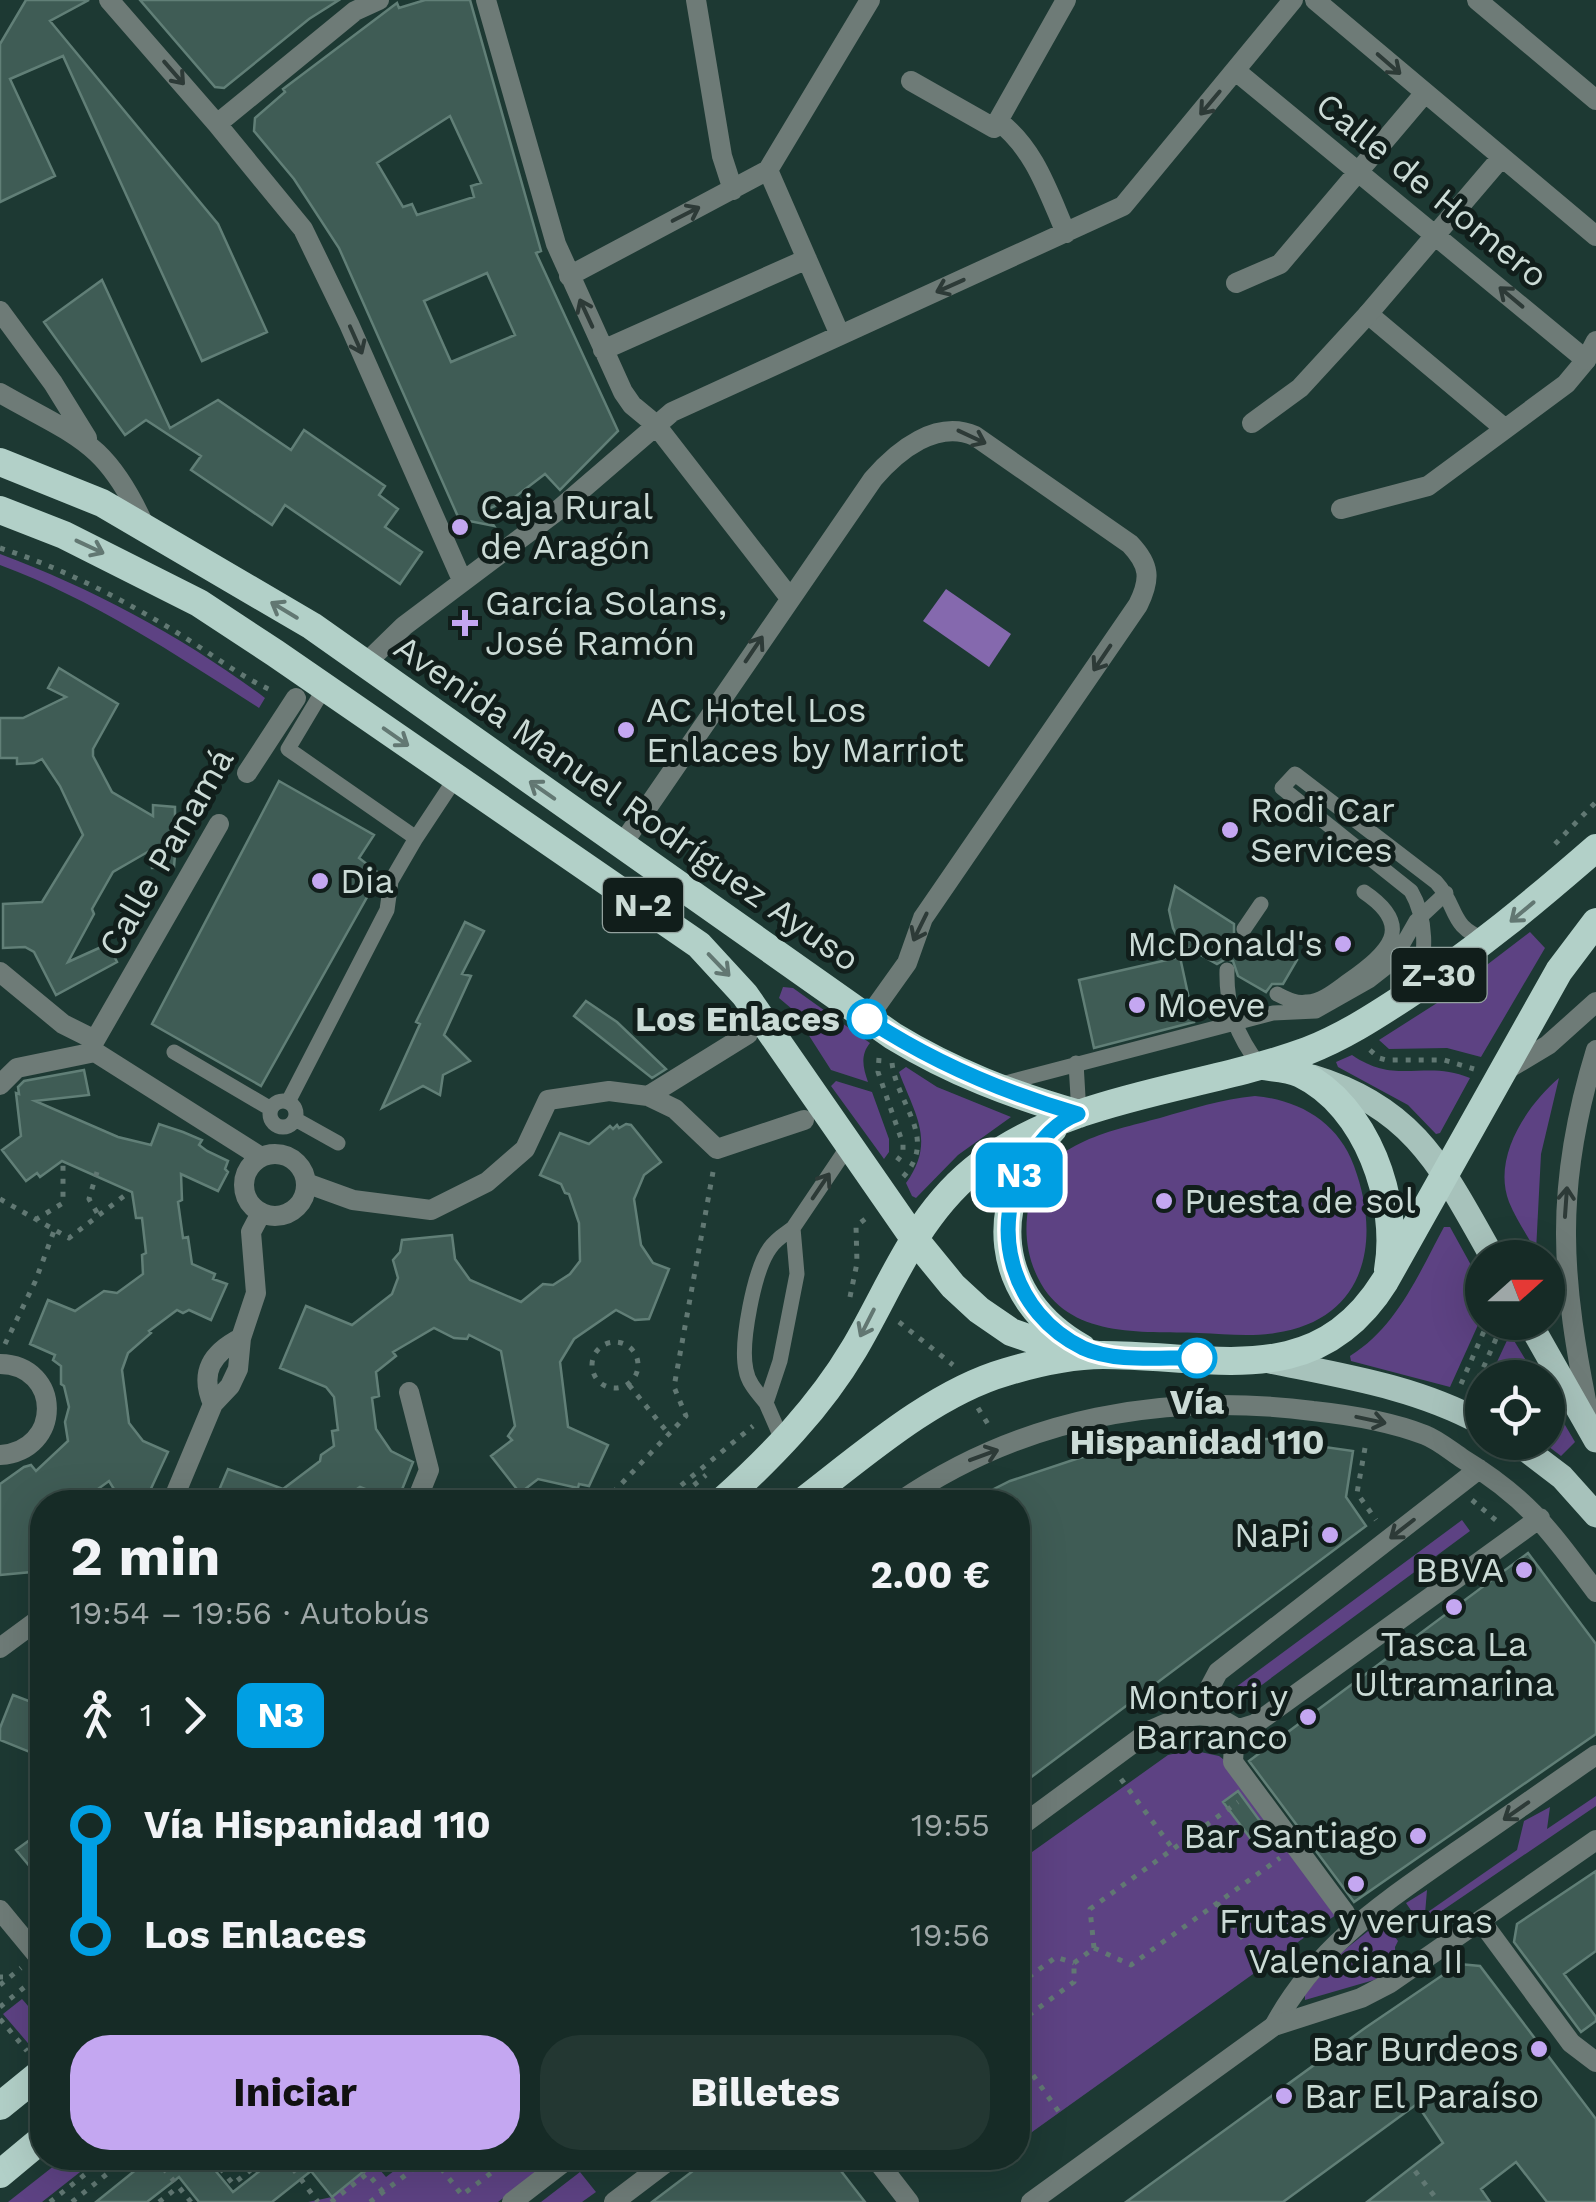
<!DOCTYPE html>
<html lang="es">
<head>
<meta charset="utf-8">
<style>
	:root { --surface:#162b26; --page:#233732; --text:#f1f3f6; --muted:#9ea7a7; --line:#354743; --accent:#c4a7f1 }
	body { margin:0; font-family:"Work Sans",sans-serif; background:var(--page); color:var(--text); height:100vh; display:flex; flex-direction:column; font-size:38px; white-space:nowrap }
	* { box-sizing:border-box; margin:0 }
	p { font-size:32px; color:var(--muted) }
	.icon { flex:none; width:55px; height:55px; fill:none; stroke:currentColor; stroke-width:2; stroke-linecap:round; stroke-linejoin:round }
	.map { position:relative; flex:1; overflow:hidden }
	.side { position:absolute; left:30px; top:1490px; width:1000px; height:680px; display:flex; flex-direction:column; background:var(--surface); border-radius:40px; box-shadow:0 10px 40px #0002,0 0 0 2px var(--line) }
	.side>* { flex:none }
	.badge { padding:0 20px; border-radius:15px; font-size:35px; line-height:65px }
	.needle { width:65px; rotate:69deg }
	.fabs { position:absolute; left:1465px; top:1240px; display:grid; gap:20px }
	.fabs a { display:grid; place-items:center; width:100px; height:100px; border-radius:50%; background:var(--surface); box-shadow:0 10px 40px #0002,0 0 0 2px var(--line); font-size:50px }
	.map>.badge { position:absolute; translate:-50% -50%; box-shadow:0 0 0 5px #fff }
	.legs { display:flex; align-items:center; gap:15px; height:110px; padding:0 40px; font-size:32px }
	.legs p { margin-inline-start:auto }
	.headline { display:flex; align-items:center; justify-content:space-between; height:170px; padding:0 40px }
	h1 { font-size:55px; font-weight:700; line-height:75px }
	.action { display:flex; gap:20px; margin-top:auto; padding:20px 40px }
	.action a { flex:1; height:115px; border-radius:40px; background:var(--accent); color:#111; font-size:40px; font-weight:700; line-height:115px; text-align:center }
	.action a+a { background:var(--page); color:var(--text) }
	ul { padding:0 40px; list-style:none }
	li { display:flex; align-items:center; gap:35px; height:110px; font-size:38px }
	li i { display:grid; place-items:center; width:15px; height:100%; margin:0 12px; background:currentColor }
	li i::after { content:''; width:25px; height:25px; margin:-12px; border:8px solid; border-radius:50%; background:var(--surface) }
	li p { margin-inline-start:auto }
	li:first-child i { background:linear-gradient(#0000 50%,currentColor 0) }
	li:last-child i { background:linear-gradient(currentColor 50%,#0000 0) }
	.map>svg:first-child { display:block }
	.green { fill:#5d4283 }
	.water { fill:#8569ae }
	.building { fill:#3f5c55; stroke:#617f77; stroke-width:2.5; fill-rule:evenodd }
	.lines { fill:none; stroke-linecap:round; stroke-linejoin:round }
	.path { stroke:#617873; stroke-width:5; stroke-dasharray:5 8; stroke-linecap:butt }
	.service { stroke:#6e7b77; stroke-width:15 }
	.pedestrian { stroke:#6e7b77; stroke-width:20 }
	.minor { stroke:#6e7b77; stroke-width:20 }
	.tertiary { stroke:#6e7b77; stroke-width:20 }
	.primary { stroke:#a7c2bb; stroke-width:25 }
	.trunk { stroke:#b2d0c8; stroke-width:28 }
	.oneway { stroke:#2d3a37 }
	.oneway2 { stroke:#627772 }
	.line-1-casing { stroke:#fff; stroke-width:22 }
	.line-1 { stroke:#009fe3; stroke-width:15 }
	.poi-dot { fill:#c4a7f1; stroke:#111e1b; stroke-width:4 }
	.stop-1-dot { fill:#fff; stroke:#009fe3; stroke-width:5 }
	.labels { text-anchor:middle; stroke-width:10; stroke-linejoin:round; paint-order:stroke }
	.shield { fill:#111e1b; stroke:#93a29e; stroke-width:2.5 }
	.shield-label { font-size:32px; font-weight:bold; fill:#cbdbd6 }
	.street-label { font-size:35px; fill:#cbdbd6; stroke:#111e1b }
	.poi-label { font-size:35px; fill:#cbdbd6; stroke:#111e1b; text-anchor:start }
	.stop-label { font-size:35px; font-weight:bold; fill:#cbdbd6; stroke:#111e1b; text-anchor:end }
</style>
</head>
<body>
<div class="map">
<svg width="1596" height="2202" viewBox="0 0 1596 2202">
	<rect width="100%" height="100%" fill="#1d3933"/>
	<path class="green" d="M0,554C94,589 185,638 265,698L259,708C175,654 94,600 0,565Z
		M1530,932L1545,948L1481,1057L1447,1048L1389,1049L1379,1040L1437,1003Z
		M783,987L793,988L870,1043C860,1055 863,1068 868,1082L831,1070L792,1009L779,998Z
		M1352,1055C1397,1086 1425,1059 1470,1078L1440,1133L1436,1134L1408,1105L1338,1067L1336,1062Z
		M906,1067L937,1087L1011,1117L958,1155L916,1198L912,1196L906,1183C936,1141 915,1115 899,1072Z
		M1559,1078L1541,1154L1536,1251C1527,1235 1516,1219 1509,1202C1492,1158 1526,1106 1559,1078Z
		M836,1081L872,1092L889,1139V1152L884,1159L831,1086Z
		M1255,1096C1299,1100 1338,1122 1354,1166C1382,1241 1366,1320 1275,1333C1250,1337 1224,1334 1199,1333C1141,1331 1068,1339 1038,1278C1026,1254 1024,1229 1029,1204C1043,1143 1107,1132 1160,1118C1191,1109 1222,1099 1255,1096Z
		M1444,1227H1450L1482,1285V1316L1450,1387L1351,1361L1350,1356C1397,1327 1419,1273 1444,1227Z
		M1510,1334L1536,1377H1490Z
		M1548,1396L1575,1442L1561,1456L1544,1443L1548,1442Z
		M1462,1520L1470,1531L1236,1704L1228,1693Z
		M1191,1750L1219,1756L1231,1765L1340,1912L1018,2142V1862L1168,1755Z
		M1596,1796V1806L1421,1925L1406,1903L1427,1890L1425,1914L1517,1850L1524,1821L1550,1807L1547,1829Z
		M1382,1920L1398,1941L1395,1947L1396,1968L1374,1980L1305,2000V1994L1338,1955Z
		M22,1999C36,2014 43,2029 33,2049L3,2014Z
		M64,2158H83L89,2165L42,2202H8Z
		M411,2158H556L498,2202H308L332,2197L374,2163L386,2177Z
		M580,2172L596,2192L582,2202H541Z"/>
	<path class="water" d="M946,589L1011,634L989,667L923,621Z"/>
	<path class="building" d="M26,0H89L50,21L218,224L267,332L202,361L63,56L10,79L55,176L0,202V44Z
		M140,0H339L309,19L224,88L215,87Z
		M425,0H470L541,251L536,253L618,431L560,490L545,474L515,497L484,511L494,526L459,519L339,248L294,179L254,131L255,118L285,92L283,89L397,3L399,8ZM450,116L481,183L471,186L474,197L417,215L412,204L403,207L377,163ZM487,273L515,335L451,362L424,301Z
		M102,280L170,428L218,400L291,450L304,430L385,486L379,495L398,509L385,527L422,552L400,584L285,505L272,525L191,470L201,456L146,420L125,435L44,322Z
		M59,668L118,704L93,749V756L112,792L153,816V805L175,807V855L174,867L152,868L151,850L113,872L92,909L94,914L68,962L108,944L117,962L56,995L34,952L25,947L3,948V904L42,902L83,835L60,786L42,759L34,763L17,764V758H0V718H23L66,697L48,688Z
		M279,781L374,835L359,858L380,874L261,1086L152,1024Z
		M1175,886L1234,924V933L1239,939H1248L1254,935L1297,960L1283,984H1272L1266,992L1238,976L1233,961L1226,959L1217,964L1181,944L1173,928L1169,910Z
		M465,922L484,931L462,974L471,976L444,1035L470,1061L443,1075L440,1095L423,1086L382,1108L420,1024L416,1022Z
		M1180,957L1194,1022L1094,1048L1079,980Z
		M586,1001L617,1022L666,1069L652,1078L574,1016Z
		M84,1070L89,1095L35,1101L118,1137L151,1145L159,1124L183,1132L202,1140L199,1145L207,1151L228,1161L225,1169L228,1172L218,1191L181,1174L182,1200L178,1202L183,1238L188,1237L192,1264L215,1274L213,1279L227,1284L211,1320L189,1310L183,1313L177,1310L149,1331L151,1333L128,1353L122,1370L129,1423L143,1441L168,1452L148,1495L144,1493L132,1499L127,1496L122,1502L109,1481L80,1502H42V1571L0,1575V1484L24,1467L31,1465L36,1471L68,1441L65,1422L69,1407L64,1386L61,1384V1366L53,1360L55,1355L30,1344L48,1300L75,1311L104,1291L117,1293L143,1274L142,1255L146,1253L142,1218H136L132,1192L62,1161L40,1177L37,1173L26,1181L2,1150L21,1136L16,1093L19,1094L18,1087L24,1081Z
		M626,1124L631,1125L661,1162L644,1175L634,1199L641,1245L653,1263L669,1269L649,1319L635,1320L616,1310L574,1339L560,1362L568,1427L608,1445L589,1486L579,1484L578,1488L538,1479L520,1493L491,1456L512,1440L508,1436L515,1426L501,1351L469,1335L467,1339L454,1338L434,1328L393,1352L396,1356L376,1372L379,1396L372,1398L376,1429L391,1451L413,1462L399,1497L387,1492L385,1497L360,1487L338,1502H214L228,1469L283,1489L320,1461L321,1455L334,1446L332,1431L338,1430L334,1397L326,1387L280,1368L306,1306L352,1325L392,1294L398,1278L393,1260L400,1252L402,1240L452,1235L455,1259L470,1280L521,1302L543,1284L553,1285L570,1274L580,1261L579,1223L569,1194L565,1193L561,1184L540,1175L560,1133L589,1144L610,1126L613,1129L617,1125L619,1128Z
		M1196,1438L1268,1439L1353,1451L1346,1497L1366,1526L1018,1787V1502H968L1010,1481L1076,1459L1125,1446Z
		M1528,1553L1596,1644V1734L1354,1902L1249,1761Z
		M13,1695L42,1706V1757L0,1740V1728Z
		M1238,1791L1268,1832L1254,1843L1223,1802Z
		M42,1831V1881L16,1850Z
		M1596,1871V1951L1564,1974L1596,2017V2021L1581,2032L1514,1942L1517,1924Z
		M1459,1964L1480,1966L1596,2119V2202H1547L1516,2162L1481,2189L1490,2202H1367L1443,2143L1417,2104L1283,2202H1126L1365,2028Z
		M164,2158H205L233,2192L276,2158H380L332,2197L311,2171L272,2202H199L179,2177L147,2202H96L148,2160L155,2169L166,2160Z
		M710,2158H831L865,2202H652Z"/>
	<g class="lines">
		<path class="path" d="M0,548C60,567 122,599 176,632C209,652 240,677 275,692
			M1555,844L1596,802
			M1370,1050L1379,1058L1386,1060H1444L1474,1069
			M879,1058L878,1072L903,1144V1153L894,1165
			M892,1063C897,1105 939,1138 903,1177
			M97,1172L89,1199L99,1216
			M0,1199L69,1238L128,1193
			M35,1220L63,1203V1162
			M850,1297L857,1263L856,1226L869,1216
			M899,1322L953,1365
			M592 1365a23 23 0 1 1 46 0a23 23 0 1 1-46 0Z
			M5,1344L35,1282L54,1231
			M1461,1384L1488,1322
			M629,1385L668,1433
			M1473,1391L1503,1323
			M978,1408L991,1429
			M1365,1448L1357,1493L1376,1520
			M1472,1500L1498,1522
			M604,1502L686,1416L674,1387L713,1172
			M661,1502L753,1426
			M674,1502L706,1475
			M1121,1779L1173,1849
			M1217,1903L1268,1973
			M1403,1919L1416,1939
			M1094,1948L1131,1965L1280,1858
			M1094,1948L1090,1909L1238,1802
			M1074,1963L1094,1948
			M0,1977H3
			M0,1985L21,1968
			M1018,1985L1056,1957L1074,1963
			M0,2007L32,1981
			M0,2019L27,2051
			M1018,2023L1074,1982V1963
			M1018,2054L1059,2112
			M155,2158L191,2202
			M212,2158L233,2184L266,2158
			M285,2158L318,2202
			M355,2158L383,2192
			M433,2158L462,2195L511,2158
			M1415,2171L1439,2202
			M50,2202L106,2158
			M72,2202L127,2158
			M159,2202L178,2187
			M331,2202L368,2173
			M370,2202L428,2158"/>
		<path class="service" d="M325,687L288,749L416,838L455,779
			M1244,929L1261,904
			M1227,970C1226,1008 1237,1036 1260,1066
			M1419,985C1425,954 1428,920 1411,891L1282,788L1295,774L1436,882C1459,907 1448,927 1487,940
			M1277,994C1287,999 1296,1004 1307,1002C1323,1001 1336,989 1349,980C1388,952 1416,927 1364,892
			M174,1052L271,1109
			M1076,1063L1079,1114
			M1002,1084L1273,1013L1316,1011L1369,981L1392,963L1416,921L1446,893
			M270 1114a13 13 0 1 1 26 0a13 13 0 1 1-26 0Z
			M288,1102L387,910L391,881L416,838
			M295,1119L338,1143
			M766,1403C758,1393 748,1383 746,1370C740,1344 754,1270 770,1248C776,1239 785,1234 793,1228
			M783,1442L766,1403L780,1361L797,1274L793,1228L849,1145"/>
		<path class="pedestrian" d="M1477,0L1596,100
			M1368,314L1504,428
			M1341,509L1428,486L1566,384L1586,360
			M247,773L296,698
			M0,972L63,1024L95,1040
			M95,1040L219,824
			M95,1052L261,1157
			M0,1085L17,1068L95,1052
			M648,1096L748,1034
			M244 1185a31 31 0 1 1 62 0a31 31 0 1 1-62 0Z
			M306,1183L353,1200L431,1210L487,1182L525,1149L548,1100L609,1091L648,1096L675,1109L717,1149L804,1120
			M0,1364C62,1365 63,1451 0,1455
			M409,1392L429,1470L416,1502
			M213,1404C199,1372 212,1353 241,1338
			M172,1502L213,1404L230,1386L238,1369L241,1338L256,1293L251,1232L261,1213
			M0,1648L42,1617
			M1235,1728L1233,1762L1345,1913"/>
		<path class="minor" d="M109,0L217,124L303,229L349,324L462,580
			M486,0L556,244L623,392L632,405L655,424L790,598
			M696,0L722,156L733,190
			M1315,0L1596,236
			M1237,72L1586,360L1596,341
			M911,81L994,128L1066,0
			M998,121C1035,149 1048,192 1066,233
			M217,124L355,11L379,0
			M768,170L840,335
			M569,276L768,170L870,0
			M1236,283L1280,264L1424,94
			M0,311L53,383L87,438
			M603,350L807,259
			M0,393C77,437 106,440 145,527
			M1252,423L1300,388L1368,314L1501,158
			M365,664L404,626L557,511L672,412L1123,206L1293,0
			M621,846L873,479C898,450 937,419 975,436L1130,544C1150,565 1151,579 1138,605L923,918L907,963L867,1019
			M899,1502C1023,1417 1165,1392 1313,1411C1351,1415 1389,1421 1425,1435C1438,1440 1451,1451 1463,1459C1529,1499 1551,1532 1596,1592
			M1222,1719L1212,1703L1209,1689L1218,1672L1479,1469
			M1018,1828L1151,1730C1173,1720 1193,1711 1217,1718C1225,1720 1230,1726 1239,1729L1255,1724L1540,1518
			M0,1910L42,1961
			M1481,1921L1571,2043L1596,2062
			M1274,2026C1319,1944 1382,1904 1456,1852C1503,1820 1549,1787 1596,1755
			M875,2158L909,2202
			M512,2202L569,2158
			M614,2202L672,2158"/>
		<path class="tertiary" d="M1506,1070L1548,1045L1596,1002
			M1590,1420C1561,1280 1553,1189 1596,1050
			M1031,2202L1274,2026L1361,1998L1390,1983L1596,1840"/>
		<path class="primary" d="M1312,1077C1416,1108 1443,1170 1493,1258
			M1529,1322L1596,1440
			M1270,1361C1343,1376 1416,1387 1482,1423
			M1516,1442L1562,1477L1596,1515"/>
		<path class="trunk" d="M0,462L102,503L312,626L893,1036C952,1072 1012,1095 1079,1114
			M0,510L64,535L199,603L275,653L699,945L745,995L913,1237L953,1286L979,1310L1011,1332L1059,1349L1099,1355
			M1262,1066C1275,1068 1289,1068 1301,1074C1367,1106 1400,1201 1388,1270
			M1053,1129C984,1200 993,1298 1082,1348
			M721,1502C771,1457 819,1408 854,1349C893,1283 917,1212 981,1164C1075,1094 1200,1090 1307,1051C1343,1037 1374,1017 1406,996C1474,952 1535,901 1596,848
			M802,1502C862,1456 933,1393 1006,1372C1036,1363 1072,1355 1103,1355C1213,1355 1316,1392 1385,1281L1559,971L1596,922
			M0,2106L42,2072
			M0,2174L42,2139"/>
	</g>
	<defs><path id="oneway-shaft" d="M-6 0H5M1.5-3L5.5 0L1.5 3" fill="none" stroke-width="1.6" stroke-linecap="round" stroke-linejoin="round" transform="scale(2.5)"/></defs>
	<g class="oneway">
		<use href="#oneway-shaft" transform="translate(1389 64) rotate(41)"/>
		<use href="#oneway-shaft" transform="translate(174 73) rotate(49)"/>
		<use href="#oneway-shaft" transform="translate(1210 103) rotate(130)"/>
		<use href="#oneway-shaft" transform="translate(686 214) rotate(-27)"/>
		<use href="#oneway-shaft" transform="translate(950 286) rotate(156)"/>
		<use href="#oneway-shaft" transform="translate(1511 297) rotate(-140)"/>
		<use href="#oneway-shaft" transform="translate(586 313) rotate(-115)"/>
		<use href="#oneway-shaft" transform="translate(356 340) rotate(66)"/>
		<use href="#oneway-shaft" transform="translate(972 437) rotate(25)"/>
		<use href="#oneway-shaft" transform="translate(754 649) rotate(-56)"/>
		<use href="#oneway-shaft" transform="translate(1102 658) rotate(124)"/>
		<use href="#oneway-shaft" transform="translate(920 927) rotate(116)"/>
		<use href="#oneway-shaft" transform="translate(821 1186) rotate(-56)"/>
		<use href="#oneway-shaft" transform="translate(1566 1202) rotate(-86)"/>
		<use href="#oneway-shaft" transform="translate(1371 1420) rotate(12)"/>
		<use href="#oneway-shaft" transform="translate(984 1455) rotate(-20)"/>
		<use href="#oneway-shaft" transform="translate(1402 1529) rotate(142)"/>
		<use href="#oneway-shaft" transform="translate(1516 1811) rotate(145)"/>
	</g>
	<g class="oneway2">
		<use href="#oneway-shaft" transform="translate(90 547) rotate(25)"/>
		<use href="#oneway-shaft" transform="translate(284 610) rotate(-149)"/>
		<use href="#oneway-shaft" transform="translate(396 737) rotate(35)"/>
		<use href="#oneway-shaft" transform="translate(542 790) rotate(-145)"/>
		<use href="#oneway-shaft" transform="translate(1522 912) rotate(140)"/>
		<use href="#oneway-shaft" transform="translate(719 965) rotate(46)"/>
		<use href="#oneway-shaft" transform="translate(867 1323) rotate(117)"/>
	</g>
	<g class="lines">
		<defs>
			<path id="line-1" d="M867,1019C934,1063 1002,1092 1078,1114C1056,1122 1042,1139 1029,1159C986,1226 1012,1314 1083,1348C1115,1363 1162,1357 1197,1358"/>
		</defs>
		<use href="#line-1" class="line-1-casing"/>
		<use href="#line-1" class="line-1"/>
	</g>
	<g class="poi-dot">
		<circle cx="460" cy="527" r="10"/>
		<path d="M460 608h10v10h10v10h-10v10h-10v-10h-10v-10h10z"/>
		<circle cx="626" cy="730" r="10"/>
		<circle cx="1230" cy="830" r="10"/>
		<circle cx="320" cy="881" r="10"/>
		<circle cx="1343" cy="944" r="10"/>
		<circle cx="1137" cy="1005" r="10"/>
		<circle cx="1164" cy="1201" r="10"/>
		<circle cx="1330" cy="1535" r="10"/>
		<circle cx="1524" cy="1570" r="10"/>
		<circle cx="1454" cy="1607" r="10"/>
		<circle cx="1308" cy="1717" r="10"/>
		<circle cx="1418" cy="1836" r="10"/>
		<circle cx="1356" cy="1884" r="10"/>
		<circle cx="1539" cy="2049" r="10"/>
		<circle cx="1284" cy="2096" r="10"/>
	</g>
	<g class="stop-1-dot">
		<circle cx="867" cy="1019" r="18"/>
		<circle cx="1197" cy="1358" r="18"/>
	</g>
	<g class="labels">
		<g class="shield">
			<rect x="603" y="878" width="80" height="54" rx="8"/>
			<rect x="1391.5" y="948" width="95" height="54" rx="8"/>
		</g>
		<g class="shield-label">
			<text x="643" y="916">N-2</text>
			<text x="1439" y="986">Z-30</text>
		</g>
		<g class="street-label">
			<text transform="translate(1432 190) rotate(39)" y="12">Calle de Homero</text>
			<text transform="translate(627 803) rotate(35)" y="12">Avenida Manuel Rodríguez Ayuso</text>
			<text transform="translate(166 852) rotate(-60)" y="12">Calle Panamá</text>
		</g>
		<g class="poi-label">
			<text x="480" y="519">Caja Rural<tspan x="480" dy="40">de Aragón</tspan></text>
			<text x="485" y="615">García Solans,<tspan x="485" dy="40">José Ramón</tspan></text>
			<text x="646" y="722">AC Hotel Los<tspan x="646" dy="40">Enlaces by Marriot</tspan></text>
			<text x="1250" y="822">Rodi Car<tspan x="1250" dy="40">Services</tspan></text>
			<text x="340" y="893">Dia</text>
			<text x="1323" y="956" text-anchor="end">McDonald's</text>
			<text x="1157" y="1017">Moeve</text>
			<text x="1184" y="1213">Puesta de sol</text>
			<text x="1310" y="1547" text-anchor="end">NaPi</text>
			<text x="1504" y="1582" text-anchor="end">BBVA</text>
			<text x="1454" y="1656" text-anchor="middle">Tasca La<tspan x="1454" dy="40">Ultramarina</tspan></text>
			<text x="1288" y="1709" text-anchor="end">Montori y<tspan x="1288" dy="40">Barranco</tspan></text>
			<text x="1398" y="1848" text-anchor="end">Bar Santiago</text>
			<text x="1356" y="1933" text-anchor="middle">Frutas y veruras<tspan x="1356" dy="40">Valenciana II</tspan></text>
			<text x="1519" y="2061" text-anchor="end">Bar Burdeos</text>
			<text x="1304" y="2108">Bar El Paraíso</text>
		</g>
		<g class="stop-label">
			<text x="840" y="1031">Los Enlaces</text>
			<text x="1197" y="1414" text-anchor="middle">Vía<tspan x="1197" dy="40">Hispanidad 110</tspan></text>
		</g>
	</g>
</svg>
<div class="fabs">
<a><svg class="needle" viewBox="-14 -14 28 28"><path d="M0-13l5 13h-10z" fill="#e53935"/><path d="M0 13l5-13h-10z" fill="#9ea7a7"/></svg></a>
<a><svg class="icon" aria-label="locate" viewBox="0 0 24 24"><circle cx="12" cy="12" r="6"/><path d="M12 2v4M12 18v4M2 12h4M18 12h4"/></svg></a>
</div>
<b class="badge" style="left:1019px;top:1175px;background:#009fe3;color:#fff">N3</b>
<section class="side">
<div class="headline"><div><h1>2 min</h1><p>19:54 – 19:56 · Autobús</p></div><b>2.00 €</b></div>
<div class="legs"><svg class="icon" aria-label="walk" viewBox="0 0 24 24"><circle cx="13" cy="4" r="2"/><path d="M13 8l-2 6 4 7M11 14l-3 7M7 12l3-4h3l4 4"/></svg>1<svg class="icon" aria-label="forward" viewBox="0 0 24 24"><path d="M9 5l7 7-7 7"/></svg><b class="badge" style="background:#009fe3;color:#fff">N3</b></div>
<ul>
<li><i style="color:#009fe3"></i><b>Vía Hispanidad 110</b><p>19:55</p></li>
<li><i style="color:#009fe3"></i><b>Los Enlaces</b><p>19:56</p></li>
</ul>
<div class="action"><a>Iniciar</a><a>Billetes</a></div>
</section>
</div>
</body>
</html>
